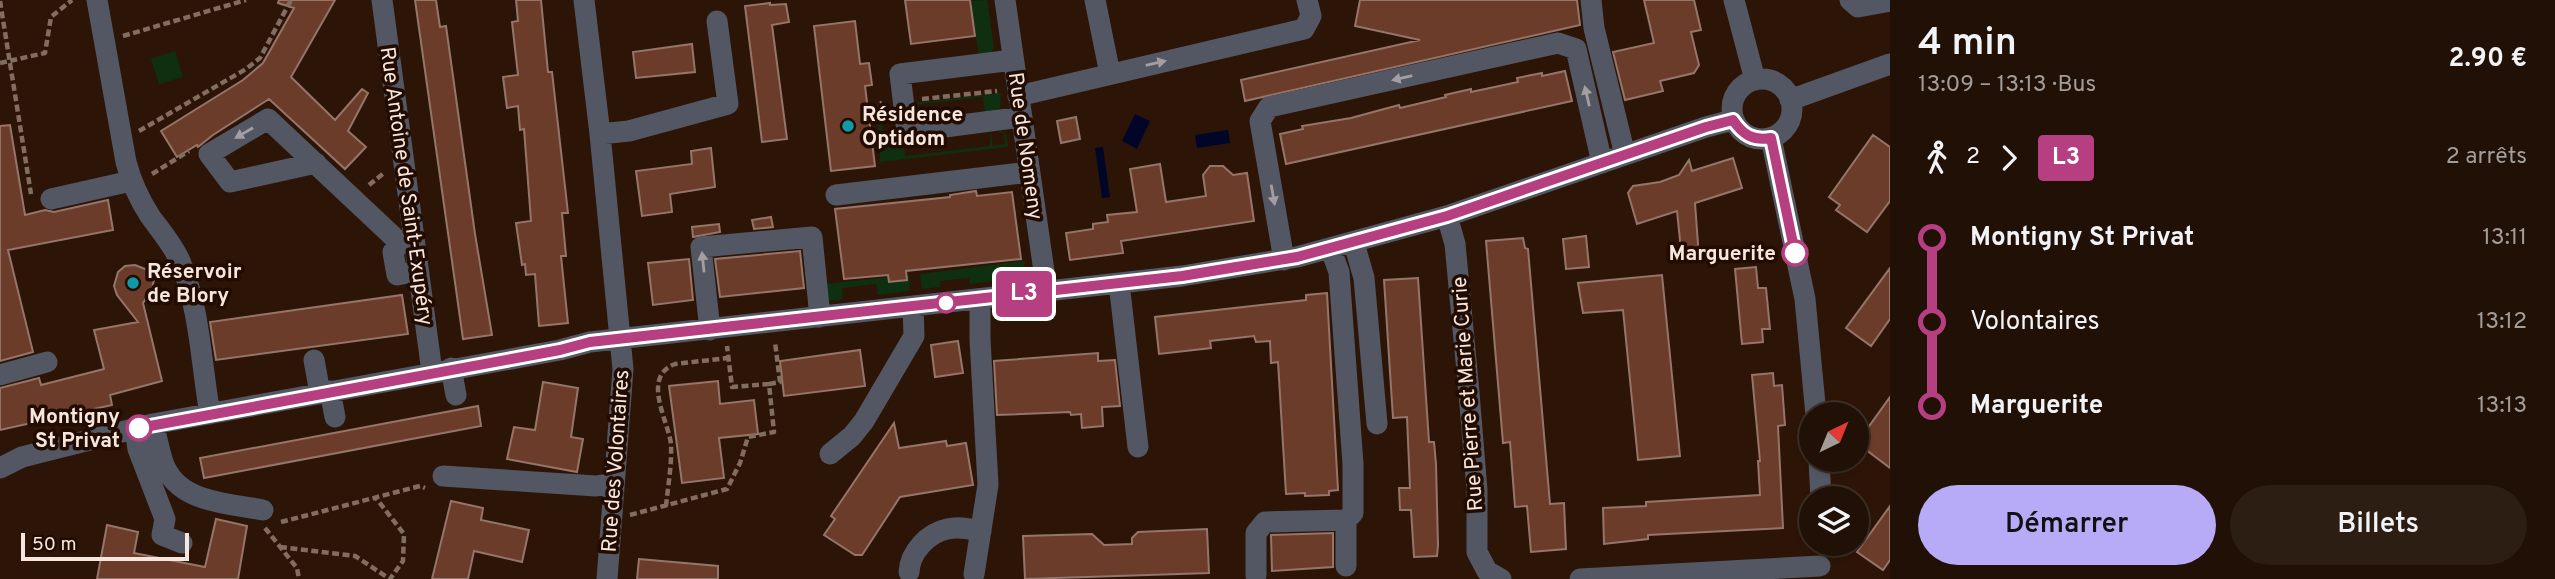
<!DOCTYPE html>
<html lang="fr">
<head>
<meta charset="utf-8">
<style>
	:root { --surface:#211005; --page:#2d1e13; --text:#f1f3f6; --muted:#a29d9a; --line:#3e3027; --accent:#b7abf8 }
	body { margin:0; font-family:Overpass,sans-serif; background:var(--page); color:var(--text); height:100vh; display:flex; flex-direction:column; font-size:26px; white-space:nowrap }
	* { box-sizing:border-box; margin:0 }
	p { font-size:23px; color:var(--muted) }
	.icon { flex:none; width:38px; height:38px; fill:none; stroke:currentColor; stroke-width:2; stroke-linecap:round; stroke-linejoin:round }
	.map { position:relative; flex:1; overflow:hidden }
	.sheet { display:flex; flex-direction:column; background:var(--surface); width:665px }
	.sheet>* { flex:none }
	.badge { padding:0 14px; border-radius:5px; font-size:24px; line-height:46px }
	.needle { width:46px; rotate:43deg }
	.controls { position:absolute; left:1799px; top:402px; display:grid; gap:14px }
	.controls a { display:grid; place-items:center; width:70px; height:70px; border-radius:50%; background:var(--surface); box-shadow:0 2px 5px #0004,0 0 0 2px var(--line); font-size:35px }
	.scale { position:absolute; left:21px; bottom:18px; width:168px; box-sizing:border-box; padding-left:7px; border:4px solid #f7e6dd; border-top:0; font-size:19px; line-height:24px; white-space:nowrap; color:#f7e6dd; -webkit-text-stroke:5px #220c01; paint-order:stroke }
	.map>.badge { position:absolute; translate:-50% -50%; box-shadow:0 0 0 4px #fff }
	.legs { display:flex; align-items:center; gap:10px; height:77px; padding:0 28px; font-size:23px }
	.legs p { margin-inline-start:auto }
	.head { display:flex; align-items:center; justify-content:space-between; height:119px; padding:0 28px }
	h1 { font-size:38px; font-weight:600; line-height:52px }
	.primary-button { display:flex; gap:14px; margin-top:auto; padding:14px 28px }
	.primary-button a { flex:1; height:80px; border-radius:42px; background:var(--accent); color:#111; font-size:28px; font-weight:600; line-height:80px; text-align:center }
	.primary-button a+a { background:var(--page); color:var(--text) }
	ul { padding:0 28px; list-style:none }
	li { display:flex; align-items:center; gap:24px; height:84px; font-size:26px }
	li i { display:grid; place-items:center; width:10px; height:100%; margin:0 9px; background:currentColor }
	li i::after { content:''; width:18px; height:18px; margin:-9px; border:5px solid; border-radius:50%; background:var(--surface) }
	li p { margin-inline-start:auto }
	li:first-child i { background:linear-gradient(#0000 50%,currentColor 0) }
	li:last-child i { background:linear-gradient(currentColor 50%,#0000 0) }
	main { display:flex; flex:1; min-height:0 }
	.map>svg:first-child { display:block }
	.green { fill:#0f2f11 }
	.water { fill:#010629 }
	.building { fill:#6c3c2a; stroke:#957569; stroke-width:2 }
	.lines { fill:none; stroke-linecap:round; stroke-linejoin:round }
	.path { stroke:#826d61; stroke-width:4.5; stroke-dasharray:7 3.5; stroke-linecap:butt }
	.minor { stroke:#535763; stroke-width:21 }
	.oneway { fill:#a59ea0 }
	.line-1-casing { stroke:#fff; stroke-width:16 }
	.line-1 { stroke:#b63f82; stroke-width:10 }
	.culture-dot { fill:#0f9aa8; stroke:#220c01; stroke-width:2.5 }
	.stop-1-dot { fill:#fff; stroke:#b63f82; stroke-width:3.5 }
	.labels { text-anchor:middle; stroke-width:7; stroke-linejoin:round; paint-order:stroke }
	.poi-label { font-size:21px; font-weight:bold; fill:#f7e6dd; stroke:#220c01; text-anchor:start }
	.street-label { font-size:21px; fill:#f7e6dd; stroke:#220c01 }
	.stop-label { font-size:21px; font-weight:bold; fill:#f7e6dd; stroke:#220c01; text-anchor:end }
</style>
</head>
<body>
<main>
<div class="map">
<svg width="1890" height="579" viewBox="0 0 1890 579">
	<rect width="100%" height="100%" fill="#2c1507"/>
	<path class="green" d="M987,0L994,47L991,53L979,57L971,1Z
		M175,51L183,77L159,84L151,59Z
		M1001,93L1000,108L985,113L983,97L914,105V103Z
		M882,124L884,140H903L905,156L990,146V130L993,146L1005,144L1004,134L999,131L1001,130L1006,135L1008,147L880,162L878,125Z
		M1025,261V264L1014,278L970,284L969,278L940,281V287L922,289L920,274Z
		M909,275L910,291L878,295L876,284L842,288L843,299L826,301L824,284Z"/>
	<path class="water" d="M1135,114L1150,121L1137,149L1122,141Z
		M1228,130L1230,143L1197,148L1195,135Z
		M1103,147L1110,197L1102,198L1095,148Z"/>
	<path class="building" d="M279,0H335L291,77L335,120L362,89L368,93L348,131L366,147L345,169L269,99L213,135L198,147L197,145L177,157L161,131L243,80L263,63L294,8L278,3Z
		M415,0H436L440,27L446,26L475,234L492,335L463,339Z
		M516,0H541L548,72H552L568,213H562L566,256H561L568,323L539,326L535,274L526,275L525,264L522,265L516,223L531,221L524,129L520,130L518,106L507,108L503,77L518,75L512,22L518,21Z
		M905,0H970L975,36L911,44Z
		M1360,0H1577L1580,25L1245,101L1241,80L1420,40L1355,26Z
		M1644,0H1694L1701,30L1691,32L1699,65L1694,73L1660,81L1663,91L1625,100L1613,52L1654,43Z
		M770,3V5L786,4L789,22L772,25L787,139L762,142L745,6Z
		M855,21L860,64L869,63L872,85L865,86L875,166L831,171L814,26Z
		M692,44L695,72L636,78L633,52Z
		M1565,71L1572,101L1286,164L1280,134L1303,129L1302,126L1351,118L1399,105L1400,108L1446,97L1445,95L1471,89V92L1518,82L1517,78L1542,73V76Z
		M1076,117L1080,139L1061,143L1057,121Z
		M10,125L25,215L45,210L54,212L108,200L113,230L8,250L33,352L0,361V126Z
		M1873,135L1890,147V201L1867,232L1836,210L1840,205L1829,197Z
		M711,148L715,187L670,194L672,212L642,216L636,171L692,164L691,151Z
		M1733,158L1742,188L1695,203L1699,258L1682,260L1677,211L1637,224L1628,193L1633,186L1660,182L1679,175L1689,160L1692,171Z
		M1160,164L1166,202L1206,196L1203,175L1210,166H1223L1233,175L1247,173L1254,221L1121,241L1123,253L1070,260L1066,233L1093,229V224L1108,222L1107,215L1137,212L1130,169Z
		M976,191L977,196L1012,192L1021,259L906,271L907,280L889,282L888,275L844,279L835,209L950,197V195Z
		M771,217L773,227L754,229L752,220Z
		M719,224L720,232L693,237L692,227Z
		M1586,236L1589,267L1566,269L1563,239Z
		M1523,238L1525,248L1528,249L1550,504L1564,503L1566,549L1531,552L1527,506L1515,507L1510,442L1503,443L1486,241Z
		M800,251L804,288L720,297L715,259Z
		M689,259L693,300L653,305L648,263Z
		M135,265L155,273L152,290L143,303L162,381L110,395L112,405L0,430V388L39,378L41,385L104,369L94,330L138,322L117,295L114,286L118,272L125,266Z
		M1756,267L1758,288H1766L1770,329H1762L1763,342L1742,344L1735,269Z
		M1890,268V319L1871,346L1846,328Z
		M1662,275L1680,456L1638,460L1623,310L1583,313L1578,283Z
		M1418,278L1429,442H1434L1436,464L1438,545L1437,556L1414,557L1411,510H1400L1399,488H1410L1407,417L1393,418L1384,280Z
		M1327,293L1338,490L1329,491V495L1305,496V493L1286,494L1278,362L1271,363L1270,341L1256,342L1254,336L1210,341L1211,348L1159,354L1155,317L1306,300V295Z
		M402,295L408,334L216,360L210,322Z
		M958,341L963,373L935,377L931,345Z
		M860,350L865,386L784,396L780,361Z
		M1098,353V361L1115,360L1120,406L1102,407L1103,426L1082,428L1081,414L1071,415L1070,412L997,415L994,361Z
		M1773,373L1774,386L1782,385L1785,425L1778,426L1783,528L1648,535V539L1604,544L1603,508L1646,506V502L1760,495L1758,461H1760L1752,375Z
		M718,381L720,404L754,400L758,434L719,438L724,478L682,483L669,386Z
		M543,382L578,388L571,437L583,439L577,472L507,459L514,427L535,430Z
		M1890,397V468L1857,443Z
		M478,406L481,426L204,478L200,458Z
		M894,423L899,448L946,441L947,446L966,443L973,485L900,497L862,555H855L824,535L835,519L831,516Z
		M451,501L483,508L481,520L529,530L522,562L474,551L468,579H432Z
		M1890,506V560L1883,570L1857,552Z
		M216,519L247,526L238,579H97L107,525L138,532L134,553L205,567Z
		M1207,529L1209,573L1025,579L1023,536L1092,534L1104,545L1132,544V538L1138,532Z
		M1333,533V567L1272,571L1271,535Z
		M639,559L718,566V579H637Z"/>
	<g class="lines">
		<path class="path" d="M0,1L31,194
			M123,36L246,0
			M0,63L45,53L51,17L72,0
			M922,99L997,91
			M879,123L878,104L882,103
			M139,131L246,69L260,58L291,0
			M152,174L189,151
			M369,185L384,173
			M769,384L780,382L775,342
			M666,506C668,486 672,464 671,444C668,420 641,377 675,364L728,358
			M630,515L727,489L740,463L748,437L774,432L769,384L732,387L727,346
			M281,522L420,486L425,488
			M265,528L297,568L299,579
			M280,547L355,556L390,579L403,561L404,534L376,498"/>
		<path class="minor" d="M97,0L126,162C131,181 139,199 150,216C160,230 173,245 180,261C200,309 201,363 210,414
			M382,0L432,372
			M584,0L600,134L623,369L607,579
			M1005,0L1047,292
			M1095,0L1110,74
			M1591,0L1594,28L1625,155
			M1734,0L1755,80
			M1850,0L1858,7L1890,1
			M1013,60L900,74L907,132L1022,117
			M1732 109a30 30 0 1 1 60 0a30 30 0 1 1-60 0Z
			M1018,96L1304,29L1311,16L1307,0
			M1790,100L1890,64
			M600,134L629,131L728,104L717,21
			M1771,138L1805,299L1816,415
			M316,163L230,182L209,154L268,119L400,243
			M836,195L1029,172
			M51,199L131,181
			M1447,216L1455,244L1469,393L1477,490V552L1487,571L1501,579
			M412,241L400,243L393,252L397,275L418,271
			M1354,243L1364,278L1377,424
			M1284,260L1260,121L1269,107L1558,43L1576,49L1602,163
			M1119,283L1138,447
			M710,330L701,247L812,237L820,317
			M314,360L320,393
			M451,368L456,395
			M0,375L47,362
			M330,391L335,417
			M153,424C157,437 159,450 163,462C177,503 227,503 263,510
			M135,429L138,449L165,519L162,535L182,543
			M830,454L852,436L864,421L914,336L913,307
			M1819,460L1821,499
			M0,468L22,457L153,424L560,350L590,342L1182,276L1297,257L1447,216L1706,127L1733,120
			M443,476L596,486L614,483
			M1346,566V520
			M909,572C910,552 928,533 947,529C959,526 970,529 981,531
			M974,574L988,485L980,339V299
			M1256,575V533L1265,522L1346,520L1353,513V464L1339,272L1331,250
			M1580,579L1820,566"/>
	</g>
	<defs><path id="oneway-solid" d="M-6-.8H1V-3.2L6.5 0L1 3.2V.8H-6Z" transform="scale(1.75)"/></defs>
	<g class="oneway">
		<use href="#oneway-solid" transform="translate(1156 63) rotate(-13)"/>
		<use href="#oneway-solid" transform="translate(1402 78) rotate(167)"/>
		<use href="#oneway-solid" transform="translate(1587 96) rotate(-103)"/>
		<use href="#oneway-solid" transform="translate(244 133) rotate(150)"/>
		<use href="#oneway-solid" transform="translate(1273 195) rotate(80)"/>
		<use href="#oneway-solid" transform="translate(703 262) rotate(-96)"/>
	</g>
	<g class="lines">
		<defs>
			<path id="line-1" d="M139,428L560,350L590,342L1182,276L1297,257L1447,216L1706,127L1733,120C1743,135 1753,141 1771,138L1795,253"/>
		</defs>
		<use href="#line-1" class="line-1-casing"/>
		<use href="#line-1" class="line-1"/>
	</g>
	<g class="culture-dot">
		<circle cx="848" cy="126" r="7"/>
		<circle cx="133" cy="283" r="7"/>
	</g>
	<g class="stop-1-dot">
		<circle cx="1795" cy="253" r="12"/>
		<circle cx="946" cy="303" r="9"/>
		<circle cx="139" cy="428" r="12"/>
	</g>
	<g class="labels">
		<g class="poi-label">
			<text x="862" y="121">Résidence<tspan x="862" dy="24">Optidom</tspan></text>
			<text x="147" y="278">Réservoir<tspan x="147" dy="24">de Blory</tspan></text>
		</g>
		<g class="street-label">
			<text transform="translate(1026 146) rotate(82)" y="7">Rue de Nomeny</text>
			<text transform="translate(407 186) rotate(82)" y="7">Rue Antoine de Saint-Exupéry</text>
			<text transform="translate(1467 394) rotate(-94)" y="7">Rue Pierre et Marie Curie</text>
			<text transform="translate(615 461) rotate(-86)" y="7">Rue des Volontaires</text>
		</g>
		<g class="stop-label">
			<text x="1776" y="260">Marguerite</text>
			<text x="120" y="423">Montigny<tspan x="120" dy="24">St Privat</tspan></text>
		</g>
	</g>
</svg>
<div class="controls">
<a><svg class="needle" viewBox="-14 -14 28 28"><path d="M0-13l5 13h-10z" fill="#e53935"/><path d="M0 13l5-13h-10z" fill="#a29d9a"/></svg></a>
<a><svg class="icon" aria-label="layers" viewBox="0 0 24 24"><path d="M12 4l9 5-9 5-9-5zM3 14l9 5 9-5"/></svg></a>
</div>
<div class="scale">50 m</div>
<b class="badge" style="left:1024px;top:294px;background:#b63f82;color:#fff">L3</b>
</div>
<section class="sheet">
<div class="head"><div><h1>4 min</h1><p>13:09 – 13:13 · Bus</p></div><b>2.90 €</b></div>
<div class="legs"><svg class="icon" aria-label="walk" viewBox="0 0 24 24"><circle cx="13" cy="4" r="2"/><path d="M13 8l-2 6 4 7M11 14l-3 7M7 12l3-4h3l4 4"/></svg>2<svg class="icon" aria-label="forward" viewBox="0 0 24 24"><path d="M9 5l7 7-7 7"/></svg><b class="badge" style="background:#b63f82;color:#fff">L3</b><p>2 arrêts</p></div>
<ul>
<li><i style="color:#b63f82"></i><b>Montigny St Privat</b><p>13:11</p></li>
<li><i style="color:#b63f82"></i><span>Volontaires</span><p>13:12</p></li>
<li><i style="color:#b63f82"></i><b>Marguerite</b><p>13:13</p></li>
</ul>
<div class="primary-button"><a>Démarrer</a><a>Billets</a></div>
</section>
</main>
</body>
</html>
